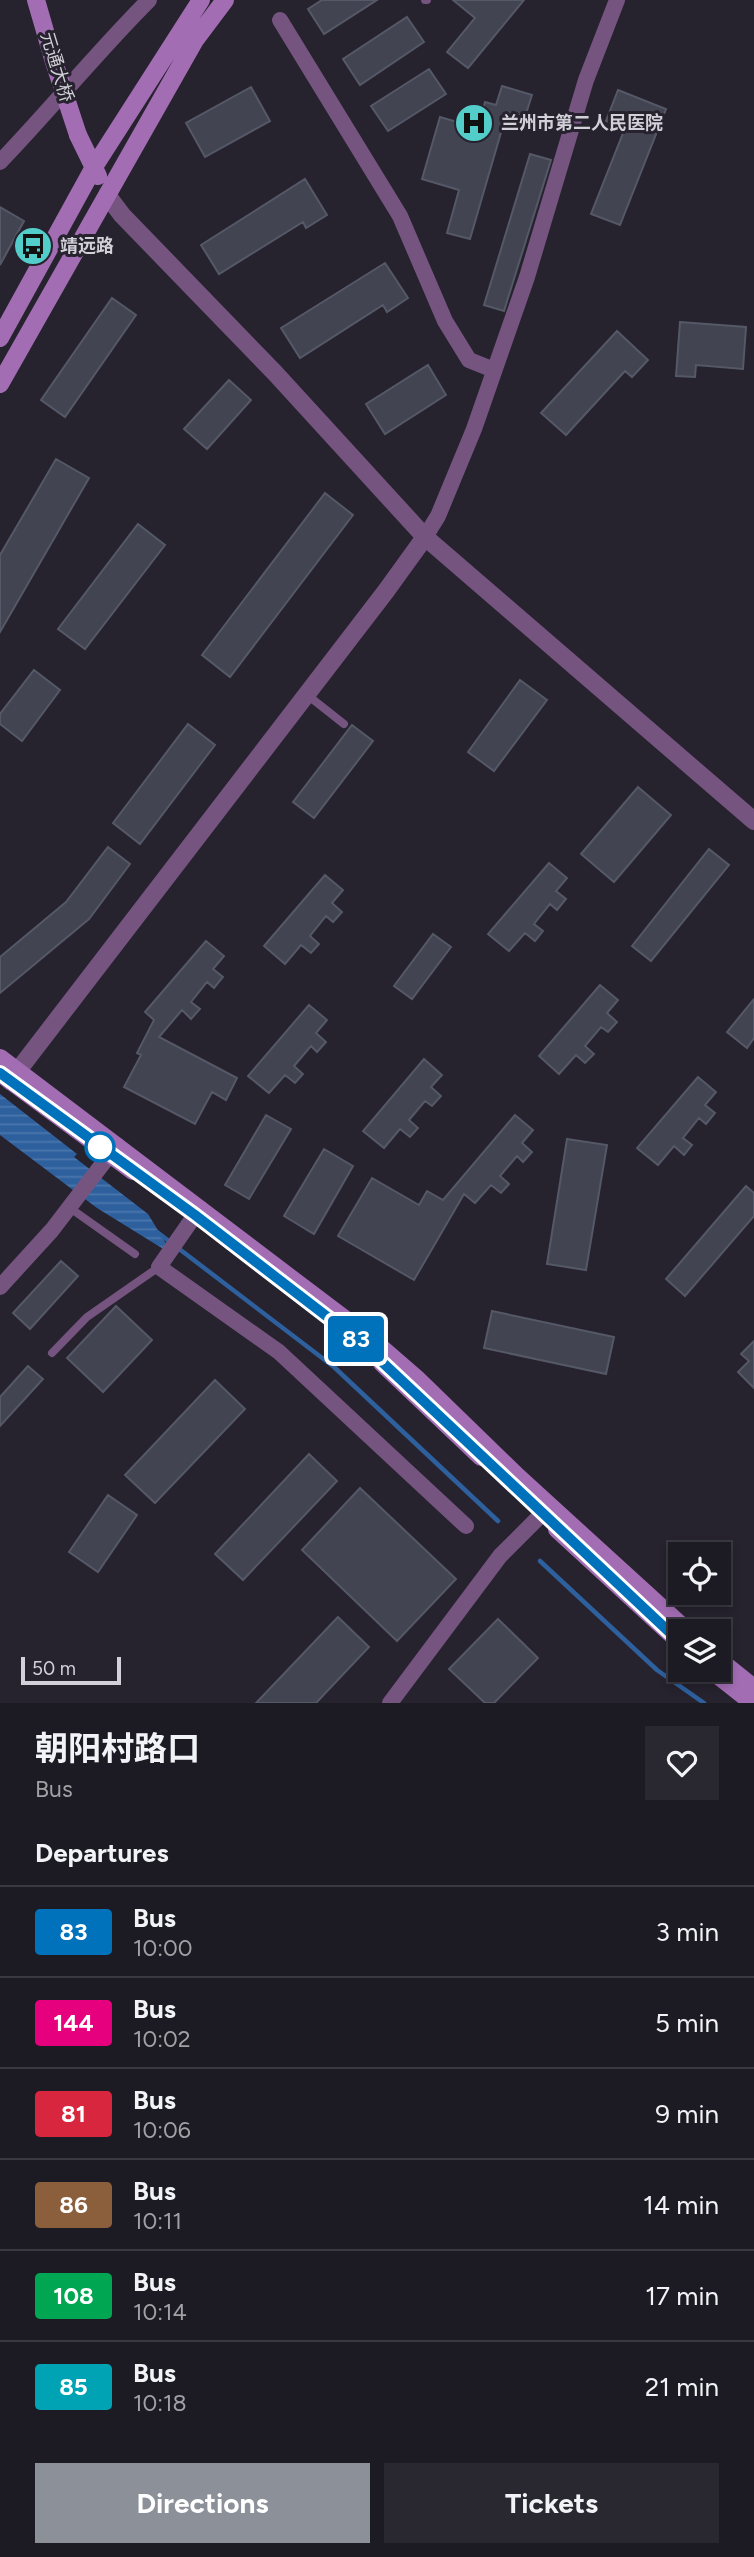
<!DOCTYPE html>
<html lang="en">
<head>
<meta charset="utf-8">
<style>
	:root { --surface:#1c1a22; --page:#29272f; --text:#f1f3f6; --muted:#a0a1a5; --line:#3a3840; --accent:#8c9099 }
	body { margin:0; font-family:Figtree,"Noto Sans SC",sans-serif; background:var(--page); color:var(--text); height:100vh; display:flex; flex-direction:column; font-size:26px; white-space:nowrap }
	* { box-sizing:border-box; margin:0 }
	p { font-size:23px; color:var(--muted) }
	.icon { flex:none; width:38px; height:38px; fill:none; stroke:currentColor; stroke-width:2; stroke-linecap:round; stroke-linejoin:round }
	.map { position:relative; height:1703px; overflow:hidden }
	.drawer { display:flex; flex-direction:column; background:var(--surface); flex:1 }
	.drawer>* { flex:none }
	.badge { padding:0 14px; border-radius:5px; font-size:24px; line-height:46px }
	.buttons { position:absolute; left:668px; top:1542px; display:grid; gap:14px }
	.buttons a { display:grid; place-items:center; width:63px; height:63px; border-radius:0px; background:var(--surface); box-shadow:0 4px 10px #0003,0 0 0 2px var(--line); font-size:35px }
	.scale { position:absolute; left:21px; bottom:18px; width:100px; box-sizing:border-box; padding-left:7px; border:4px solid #d2d0d8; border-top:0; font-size:19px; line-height:24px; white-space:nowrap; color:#d2d0d8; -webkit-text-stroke:5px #26222e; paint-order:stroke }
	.map>.badge { position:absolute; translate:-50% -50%; box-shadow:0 0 0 4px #fff }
	h2 { padding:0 35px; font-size:26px; line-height:63px }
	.round { display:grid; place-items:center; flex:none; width:74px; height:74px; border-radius:0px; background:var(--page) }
	.headline { display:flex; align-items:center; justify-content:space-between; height:119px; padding:0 35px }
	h1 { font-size:33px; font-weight:700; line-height:52px }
	.primary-button { display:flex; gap:14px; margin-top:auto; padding:14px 35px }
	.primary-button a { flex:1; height:80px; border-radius:0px; background:var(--accent); color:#fff; font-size:28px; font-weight:700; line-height:80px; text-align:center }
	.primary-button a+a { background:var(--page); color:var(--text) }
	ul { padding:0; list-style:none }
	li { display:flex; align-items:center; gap:21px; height:91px; padding:0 35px; border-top:2px solid var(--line) }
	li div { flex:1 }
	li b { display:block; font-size:26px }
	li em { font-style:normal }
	li .badge { min-width:77px; font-weight:700; text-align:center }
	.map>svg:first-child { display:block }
	.water { fill:url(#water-rules) }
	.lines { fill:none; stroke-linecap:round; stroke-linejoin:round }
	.stream { stroke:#2e609e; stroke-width:4.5 }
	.building { fill:#424452; stroke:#555866; stroke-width:2 }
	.service { stroke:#755480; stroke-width:8 }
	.minor { stroke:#755480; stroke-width:16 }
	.tertiary { stroke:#755480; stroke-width:18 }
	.secondary { stroke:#a36db4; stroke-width:18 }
	.secondary-bridge { stroke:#a36db4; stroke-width:18 }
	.line-casing { stroke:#fff; stroke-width:16 }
	.line { stroke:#0072bc; stroke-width:10 }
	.stop-dot { fill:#fff; stroke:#0072bc; stroke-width:3.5 }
	.labels { text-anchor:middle; stroke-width:6; stroke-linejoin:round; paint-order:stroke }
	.street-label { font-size:18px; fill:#d2d0d8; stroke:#26222e }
	.poi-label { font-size:18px; font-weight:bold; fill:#d2d0d8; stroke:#26222e; text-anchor:start }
</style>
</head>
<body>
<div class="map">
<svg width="754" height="1703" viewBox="0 0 754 1703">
	<defs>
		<pattern id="water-rules" width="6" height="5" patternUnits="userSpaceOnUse" patternTransform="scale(1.75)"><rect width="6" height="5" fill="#2e609e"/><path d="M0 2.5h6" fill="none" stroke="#4b76ab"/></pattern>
	</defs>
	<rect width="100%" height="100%" fill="#26222e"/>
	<path class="water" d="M0,1094L77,1154L74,1157L148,1214L173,1255L97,1208L0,1135Z"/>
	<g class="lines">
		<path class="stream" d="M157,1232L334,1367L498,1521
			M540,1561L657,1670L704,1703"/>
	</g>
	<path class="building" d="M322,0H377L324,34L308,9Z
		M453,0H524L468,68L447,52L475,18Z
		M407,17L424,42L360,85L343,59Z
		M429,69L446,94L388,131L371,106Z
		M502,86L532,95L525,117L507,112L470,239L447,233L459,190L422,179L440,117L478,128L485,102L496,105Z
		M251,87L270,121L205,157L186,123Z
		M618,90L666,109L620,225L591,214L625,128L606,121Z
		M530,154L551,160L504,311L484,305Z
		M305,179L327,215L306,228L303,222L219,274L201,245Z
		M0,207L24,221L0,265Z
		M385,263L408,298L387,312L383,305L300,358L281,328Z
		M112,298L136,315L65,417L41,400Z
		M680,322L746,327L743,369L696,365L695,377L676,376Z
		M617,331L648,360L632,377L625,371L566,435L541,413Z
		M428,365L446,395L385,434L366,404Z
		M229,380L251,400L207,449L184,429Z
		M56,459L89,478L0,632V555Z
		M325,493L353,515L230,677L202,655Z
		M138,524L165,545L85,649L58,629Z
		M34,670L60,690L22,741L0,724V714Z
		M520,680L547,700L494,771L468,752Z
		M188,724L215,745L140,844L113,823Z
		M352,725L373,741L314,818L293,802Z
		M638,787L671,815L614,882L581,854Z
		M108,847L130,864L89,919L0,993V957L66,902Z
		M709,849L729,865L651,961L632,946Z
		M549,863L567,878L556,891L566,899L557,910L550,904L534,924L543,931L535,941L525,933L509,951L488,934Z
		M325,875L343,890L332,903L342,912L333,922L326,916L310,936L319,944L311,953L301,945L285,964L264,946Z
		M433,934L451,947L412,999L394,986Z
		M206,941L224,956L213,969L223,977L214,988L207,982L191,1002L200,1009L191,1019L182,1010L159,1037L237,1078L226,1100L212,1092L195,1124L124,1087L141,1055L137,1053L154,1020L145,1012Z
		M600,985L618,1000L607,1013L617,1022L608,1032L601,1027L585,1046L594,1054L585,1063L576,1055L559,1074L539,1056Z
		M754,999V1038L747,1048L727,1032Z
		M309,1005L327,1020L316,1033L326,1042L317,1052L311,1046L294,1066L303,1074L295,1083L285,1075L269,1093L248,1076Z
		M424,1059L442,1075L431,1087L441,1096L432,1106L425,1101L409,1120L418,1128L410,1137L400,1129L384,1148L363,1131Z
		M698,1077L716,1092L705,1105L715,1113L706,1124L699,1118L683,1138L692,1145L684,1155L674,1146L658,1165L637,1148Z
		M266,1115L291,1129L249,1199L225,1185Z
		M515,1115L533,1130L522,1143L532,1152L523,1162L517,1156L500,1176L509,1184L501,1193L491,1185L475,1203L464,1194L414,1280L338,1236L372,1178L419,1205L427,1191L443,1200Z
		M567,1139L607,1145L586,1270L547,1264Z
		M324,1149L353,1166L314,1234L284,1216Z
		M746,1186L754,1193V1216L685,1296L666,1279Z
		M61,1261L78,1276L30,1329L13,1313Z
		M116,1306L152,1340L103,1392L67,1358Z
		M492,1311L614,1337L606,1374L484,1348Z
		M754,1341V1388L738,1372L749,1361L741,1354Z
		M28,1366L43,1379L0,1426V1397Z
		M215,1380L245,1409L155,1503L125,1475Z
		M309,1454L337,1481L243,1580L215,1554Z
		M360,1488L456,1579L397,1641L302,1550Z
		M108,1495L137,1515L98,1572L69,1552Z
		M338,1617L369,1647L316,1703H256Z
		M498,1619L538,1658L494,1703H485L449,1669Z"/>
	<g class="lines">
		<path class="service" d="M425,0H427
			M306,694L344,724
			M70,1208L135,1254
			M52,1353L87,1317L159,1267"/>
		<path class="minor" d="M280,20L400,216L445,321L469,360L494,370
			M0,162C51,109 97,52 149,0
			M425,537L438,516L474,429L527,277L586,80L617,0
			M201,1209L195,1215L159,1267L279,1352L466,1526
			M0,1287L52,1230L117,1145
			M390,1703L500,1556L550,1506"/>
		<path class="tertiary" d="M107,195L122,215L275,373L425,537L754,821
			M10,1081L386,591L425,537"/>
		<path class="secondary" d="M78,135L98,176
			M0,338L94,167L201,0
			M0,384L195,40L225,0
			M0,1058L371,1339L416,1378L518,1477L687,1631
			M0,1073L133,1171
			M382,1363L481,1457
			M557,1529L681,1643
			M719,1660L754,1688
			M711,1670L753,1703"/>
		<path class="secondary-bridge" d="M36,0L54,62L78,135"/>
	</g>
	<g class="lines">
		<defs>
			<path id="line" d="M0,1073L195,1215L364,1345L681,1643"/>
		</defs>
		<use href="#line" class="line-casing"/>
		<use href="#line" class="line"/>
	</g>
	<defs>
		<symbol id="hospital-disc" viewBox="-11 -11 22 22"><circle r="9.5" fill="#53cdca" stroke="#26222e"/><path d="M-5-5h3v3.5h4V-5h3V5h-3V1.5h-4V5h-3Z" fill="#111"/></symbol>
		<symbol id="bus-disc" viewBox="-11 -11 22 22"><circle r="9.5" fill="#53cdca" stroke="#26222e"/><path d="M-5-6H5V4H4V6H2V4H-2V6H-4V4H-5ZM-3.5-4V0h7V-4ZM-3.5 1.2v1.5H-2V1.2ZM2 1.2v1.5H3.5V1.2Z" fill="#111"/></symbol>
	</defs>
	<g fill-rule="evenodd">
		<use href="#hospital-disc" x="452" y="101" width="44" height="44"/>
		<use href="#bus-disc" x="11" y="224" width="44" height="44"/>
	</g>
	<circle class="stop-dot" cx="100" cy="1147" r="14"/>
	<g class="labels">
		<g class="street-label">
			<text transform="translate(57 67) rotate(73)" y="6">元通大桥</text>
		</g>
		<g class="poi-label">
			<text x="501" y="129">兰州市第二人民医院</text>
			<text x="60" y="252">靖远路</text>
		</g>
	</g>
</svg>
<div class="buttons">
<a><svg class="icon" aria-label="locate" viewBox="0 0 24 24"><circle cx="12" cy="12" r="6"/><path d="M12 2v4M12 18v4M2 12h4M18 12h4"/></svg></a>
<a><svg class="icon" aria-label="layers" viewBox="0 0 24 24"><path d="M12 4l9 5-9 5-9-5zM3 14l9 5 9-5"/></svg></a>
</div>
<div class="scale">50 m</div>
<b class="badge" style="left:356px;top:1339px;background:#0072bc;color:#fff">83</b>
</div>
<section class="drawer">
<div class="headline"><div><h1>朝阳村路口</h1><p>Bus</p></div><a class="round"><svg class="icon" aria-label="heart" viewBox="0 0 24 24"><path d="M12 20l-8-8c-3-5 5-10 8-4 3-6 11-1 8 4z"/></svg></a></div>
<h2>Departures</h2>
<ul>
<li><span class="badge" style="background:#0072bc;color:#fff">83</span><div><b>Bus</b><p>10:00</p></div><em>3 min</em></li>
<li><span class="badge" style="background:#e6007e;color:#fff">144</span><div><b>Bus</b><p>10:02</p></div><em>5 min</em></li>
<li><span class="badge" style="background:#d7263d;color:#fff">81</span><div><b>Bus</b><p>10:06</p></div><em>9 min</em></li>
<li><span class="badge" style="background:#8b5e3c;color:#fff">86</span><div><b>Bus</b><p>10:11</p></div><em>14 min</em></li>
<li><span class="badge" style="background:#00a651;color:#fff">108</span><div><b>Bus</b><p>10:14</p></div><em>17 min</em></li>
<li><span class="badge" style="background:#00a3b4;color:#fff">85</span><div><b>Bus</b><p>10:18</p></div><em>21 min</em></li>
</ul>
<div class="primary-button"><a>Directions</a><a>Tickets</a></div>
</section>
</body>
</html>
